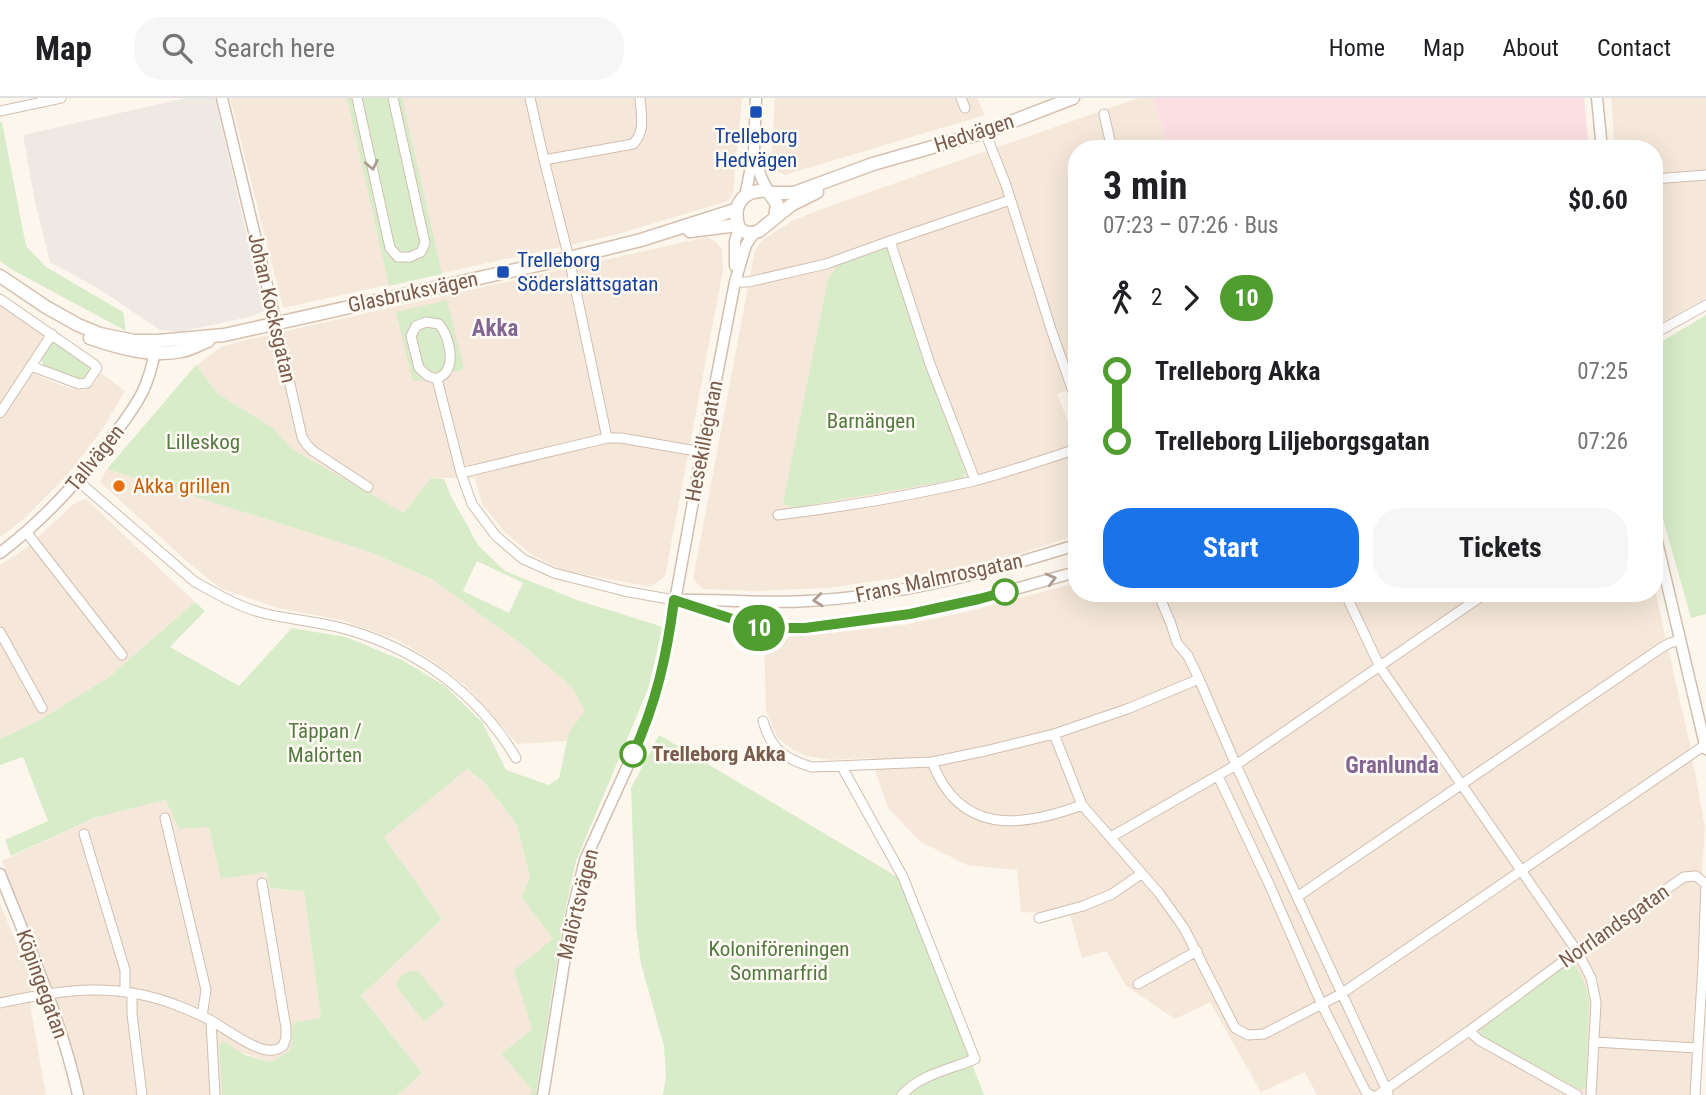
<!DOCTYPE html>
<html lang="en">
<head>
<meta charset="utf-8">
<style>
	:root { --surface:#fff; --page:#f6f6f6; --text:#202124; --muted:#757577; --line:#e0e0e0; --accent:#1a73e8 }
	body { margin:0; font-family:"Roboto Condensed",sans-serif; background:var(--page); color:var(--text); height:100vh; display:flex; flex-direction:column; font-size:26px; white-space:nowrap }
	* { box-sizing:border-box; margin:0 }
	p { font-size:23px; color:var(--muted) }
	.icon { flex:none; width:38px; height:38px; fill:none; stroke:currentColor; stroke-width:2; stroke-linecap:round; stroke-linejoin:round }
	.map { position:relative; flex:1; overflow:hidden }
	.details { position:absolute; left:1068px; top:42px; width:595px; height:462px; display:flex; flex-direction:column; background:var(--surface); border-radius:28px; box-shadow:0 7px 28px #0002 }
	.details>* { flex:none }
	.badge { padding:0 14px; border-radius:23px; font-size:24px; line-height:46px }
	.map>.badge { position:absolute; translate:-50% -50%; box-shadow:0 0 0 4px #fff }
	.legs { display:flex; align-items:center; gap:10px; height:77px; padding:0 35px; font-size:23px }
	.legs p { margin-inline-start:auto }
	.overview { display:flex; align-items:center; justify-content:space-between; height:119px; padding:0 35px }
	h1 { font-size:38px; font-weight:700; line-height:52px }
	.button { display:flex; gap:14px; margin-top:auto; padding:14px 35px }
	.button a { flex:1; height:80px; border-radius:28px; background:var(--accent); color:#fff; font-size:28px; font-weight:700; line-height:80px; text-align:center }
	.button a+a { background:var(--page); color:var(--text) }
	ul { padding:0 35px; list-style:none }
	li { display:flex; align-items:center; gap:24px; height:70px; font-size:26px }
	li i { display:grid; place-items:center; width:10px; height:100%; margin:0 9px; background:currentColor }
	li i::after { content:''; width:18px; height:18px; margin:-9px; border:5px solid; border-radius:50%; background:var(--surface) }
	li p { margin-inline-start:auto }
	li:first-child i { background:linear-gradient(#0000 50%,currentColor 0) }
	li:last-child i { background:linear-gradient(currentColor 50%,#0000 0) }
	header { display:flex; align-items:center; gap:42px; box-sizing:border-box; height:98px; padding:0 35px; background:var(--surface); border-bottom:2px solid var(--line) }
	header strong { font-size:33px }
	nav { display:flex; gap:38px; margin-inline-start:auto; font-size:24px }
	.search { width:490px; height:63px; background:var(--page); display:flex; align-items:center; gap:18px; box-sizing:border-box; padding:0 24px; border-radius:28px; color:var(--muted); font-size:26px }
	.map>svg:first-child { display:block }
	.residential { fill:#f5e8da }
	.industrial { fill:#efe9e4 }
	.medical { fill:#fbdfe3 }
	.green { fill:#d8ecc9; fill-rule:evenodd }
	.lines { fill:none; stroke-linecap:round; stroke-linejoin:round }
	.minor-casing { stroke:#d1beb0; stroke-width:11 }
	.tertiary-casing { stroke:#d1beb0; stroke-width:13 }
	.secondary-casing { stroke:#d6c0b0; stroke-width:15 }
	.minor { stroke:#fff; stroke-width:9 }
	.tertiary { stroke:#fff; stroke-width:10 }
	.secondary { stroke:#fff; stroke-width:12 }
	.oneway { stroke:#af9d94 }
	.line-1-casing { stroke:#fff; stroke-width:16 }
	.line-1 { stroke:#509e2f; stroke-width:10 }
	.transit-dot { fill:#1a4fb4; stroke:#fffaf3; stroke-width:2.5 }
	.food-dot { fill:#e8710a; stroke:#fffaf3; stroke-width:2.5 }
	.stop-1-dot { fill:#fff; stroke:#509e2f; stroke-width:3.5 }
	.labels { text-anchor:middle; stroke-width:5; stroke-linejoin:round; paint-order:stroke }
	.street-label { font-size:21px; fill:#7a5c4d; stroke:#fffaf3 }
	.transit-label { font-size:21px; fill:#164399; stroke:#fffaf3 }
	.park-label { font-size:21px; fill:#537a41; stroke:#fffaf3 }
	.food-label { font-size:21px; fill:#c56008; stroke:#fffaf3; text-anchor:start }
	.stop-label { font-size:21px; font-weight:bold; fill:#7a5c4d; stroke:#fffaf3; text-anchor:start }
	.neighbourhood-label { font-size:23px; font-weight:bold; fill:#846695; stroke:#fffaf3 }
</style>
</head>
<body>
<header>
<strong>Map</strong>
<div class="search"><svg class="icon" aria-label="search" viewBox="0 0 24 24"><circle cx="10" cy="10" r="6"/><path d="M15 15l6 6"/></svg>Search here</div>
<nav><a>Home</a><a>Map</a><a>About</a><a>Contact</a></nav>
</header>
<div class="map">
<svg width="1706" height="997" viewBox="0 0 1706 997">
	<rect width="100%" height="100%" fill="#fdf6ec"/>
	<path class="residential" d="M230,0H742L733,95L728,103L615,137L283,210Z
		M775,0H977L985,17L785,77L776,73L772,58Z
		M1138,0H1153L1169,51H1076V289L1057,296L1076,343V437L1023,455L933,475L827,490L756,493L703,491L693,481L755,152L764,141L792,123L816,113Z
		M1611,0H1706V200L1663,224L1654,221V51H1615Z
		M707,139L715,143L722,151L723,172L665,478L651,489L562,472L532,457L504,433L482,406L475,380H431L404,416L292,351L274,331L217,295L196,268L221,249L242,243Z
		M0,205L47,236L23,271L63,288L83,293L94,286L101,275L125,293L102,332L69,375L24,421L0,439Z
		M107,371L367,453L432,481L525,549L572,589L586,613L569,634L567,643L517,646L466,588L434,564L398,542L341,522L278,510L220,490L191,467L100,384Z
		M86,401L195,504L109,579L38,623L0,641V467L26,450L76,404Z
		M1076,485V495H1654V488L1690,647L1705,730L1702,772L1692,997H1317L1305,974L1261,994L1210,904L1175,921L1126,888L1106,853L1082,860L1070,816L1021,814L1017,772L967,767L921,744L888,710L871,660L830,662L807,658L792,651L777,639L766,613L764,542L904,527L966,514Z
		M466,671L485,685L517,727L530,780L521,799L554,841L532,931L534,993L529,997H398L422,975L361,898L442,821L384,739Z
		M166,702L209,729L266,774L270,790L304,793L321,920L292,952L271,964L219,947L222,997H85L64,921L2,763L94,720Z
		M0,806L31,881V912L46,997H0Z"/>
	<path class="industrial" d="M186,0H215L264,213L249,219L179,234L160,232L99,191L50,164L35,104L23,37Z"/>
	<path class="medical" d="M1153,0H1584L1589,51H1169Z"/>
	<path class="green" d="M347,0H402L442,176L389,188Z
		M0,24H2L26,148L46,169L123,214L126,233L11,171L0,163Z
		M883,150L888,153L923,263L965,372L964,380L793,410L783,405L828,181L839,165Z
		M447,202L464,271L413,284L396,214Z
		M1706,217V516L1691,520L1654,389V248Z
		M54,243L90,267L91,271L82,283L44,268C38,259 46,249 54,243Z
		M196,267L217,295L274,331L292,351L404,415L431,380L444,381L451,398L478,447L505,473L577,502L663,529L648,591L576,763L564,818L536,997H529L533,993L502,956L532,931L514,872L553,841L521,799L530,780L517,727L485,685L467,671L384,739L442,821L361,898L422,975L398,997H222L219,947L223,943L245,957L271,964L291,952L293,925L321,920L304,793L270,790L266,774L221,781L209,729L179,731L166,702L94,720L11,758L5,742L48,723L23,659L0,667V641L38,623L109,579L195,504L205,513L170,549L239,588L292,530L346,539L402,562L445,588L482,624L506,672L549,687L559,680L569,634L585,613L572,589L525,549L432,481L367,453L107,371ZM477,463L523,485L509,515L463,493Z
		M659,637L899,780L984,997H663L666,978L664,948L641,866L636,829L631,690Z
		M1567,866L1576,868L1583,882L1589,900L1586,990L1580,992L1480,937L1481,931Z
		M411,873L419,874L445,906L424,923L397,890C396,880 402,876 411,873Z"/>
	<g class="lines">
		<defs>
			<path id="minor" d="M357,0L390,150L398,159H410L421,154L425,145L393,0
				M530,0L544,62L569,160L607,340
				M961,0L965,10
				M0,13L61,0
				M1104,16L1112,51
				M985,34L1006,87L1051,231L1076,302
				M544,62L633,46C646,33 641,17 640,0
				M1654,81L1706,77
				M890,143L930,266L975,382
				M735,184H748L826,166L890,143L1010,102
				M0,201L95,267L97,270L87,285L79,286L31,268
				M426,224L439,226C448,237 455,261 446,274C444,277 440,279 437,281L428,278L419,270L411,238L416,228Z
				M276,225L302,339L307,347L313,353L368,389
				M1654,234L1659,233L1706,207
				M437,281L461,375L472,406L496,438L523,461L554,475L624,493L674,502
				M0,315L52,236
				M461,375L607,340H621L702,354
				M78,383L195,484C215,495 237,508 259,514C288,522 319,523 349,532C420,553 478,596 516,660
				M778,417C844,409 909,398 974,383C1008,374 1043,362 1076,351
				M27,435L122,557
				M1158,495L1171,526L1177,545L1188,558L1199,581L1236,667L1388,995
				M1345,495L1380,569L1577,853L1591,880L1596,904L1591,997
				M0,534L42,610
				M763,623C771,652 785,661 812,669L932,664L985,653L1054,636L1127,611L1199,581
				M1054,636L1082,707L1159,795L1184,830L1235,930L1248,937L1264,936L1341,896L1705,647
				M932,664C960,737 1020,730 1082,707
				M842,669L903,779L975,961C951,971 919,977 902,997
				M1218,678L1269,786L1322,907L1366,994L1371,997
				M165,720L206,892L202,918
				M84,736L125,872V894
				M1111,739L1236,667L1486,495
				M1297,799L1661,550L1670,545L1680,542
				M1039,820L1083,808L1112,796L1141,776
				M1138,886L1197,853
				M132,895V916L142,997
				M0,905C64,891 119,883 181,909C191,913 201,917 210,922C225,930 257,955 273,952C277,952 280,950 283,948L286,940V930L262,785
				M211,923L215,997
				M1469,933L1479,942L1577,997
				M1594,944L1697,950
				M1378,997L1469,933L1577,853L1684,779L1696,778L1706,786L1703,867L1695,997"/>
			<path id="tertiary" d="M222,0L276,225
				M1597,0L1602,51
				M754,56L761,79L768,93
				M745,99L754,53L756,0
				M735,168V143L739,130
				M1654,431L1706,651
				M0,455C41,424 74,389 105,348C118,332 132,314 142,295C149,281 153,265 156,249
				M674,502L760,530H805L910,516L979,501L1076,474
				M684,502C725,501 767,506 808,503C898,498 990,474 1076,447
				M0,776C29,849 61,920 78,997
				M543,997L572,815L585,762L645,630L661,580L702,354L735,184L746,147L754,135"/>
			<path id="secondary" d="M771,95H794L873,66L985,34L1073,0
				M775,120L777,106L768,93C743,91 731,107 739,130C745,136 751,136 759,133L791,107L817,94
				M690,133L737,127
				M0,178L46,209L78,227L100,236L134,243H158L224,237L569,160L641,142L735,112
				M90,240C119,250 151,259 182,253C191,251 200,246 208,243"/>
		</defs>
		<use href="#minor" class="minor-casing"/>
		<use href="#tertiary" class="tertiary-casing"/>
		<use href="#secondary" class="secondary-casing"/>
		<use href="#minor" class="minor"/>
		<use href="#tertiary" class="tertiary"/>
		<use href="#secondary" class="secondary"/>
	</g>
	<defs><path id="oneway-chevron" d="M-2-3.5L2.5 0L-2 3.5" fill="none" stroke-width="1.6" stroke-linecap="round" stroke-linejoin="round" transform="scale(1.75)"/></defs>
	<g class="oneway">
		<use href="#oneway-chevron" transform="translate(372 67) rotate(78)"/>
		<use href="#oneway-chevron" transform="translate(1051 481) rotate(-15)"/>
		<use href="#oneway-chevron" transform="translate(818 502) rotate(174)"/>
	</g>
	<g class="lines">
		<defs>
			<path id="line-1" d="M633,656C656,606 667,557 674,502L760,530H805L910,516L979,501L1005,494"/>
		</defs>
		<use href="#line-1" class="line-1-casing"/>
		<use href="#line-1" class="line-1"/>
	</g>
	<g class="transit-dot">
		<rect x="749" y="7" width="14" height="14" rx="3.5"/>
		<rect x="496" y="167" width="14" height="14" rx="3.5"/>
	</g>
	<circle class="food-dot" cx="119" cy="388" r="7"/>
	<g class="stop-1-dot">
		<circle cx="1005" cy="494" r="12"/>
		<circle cx="633" cy="656" r="12"/>
	</g>
	<g class="labels">
		<g class="street-label">
			<text transform="translate(974 35) rotate(-18)" y="7">Hedvägen</text>
			<text transform="translate(413 194) rotate(-12)" y="7">Glasbruksvägen</text>
			<text transform="translate(272 210) rotate(77)" y="7">Johan Kocksgatan</text>
			<text transform="translate(704 343) rotate(-79)" y="7">Hesekillegatan</text>
			<text transform="translate(95 360) rotate(-51)" y="7">Tallvägen</text>
			<text transform="translate(939 480) rotate(-12)" y="7">Frans Malmrosgatan</text>
			<text transform="translate(578 806) rotate(-76)" y="7">Malörtsvägen</text>
			<text transform="translate(1614 828) rotate(-35)" y="7">Norrlandsgatan</text>
			<text transform="translate(42 886) rotate(70)" y="7">Köpingegatan</text>
		</g>
		<g class="transit-label">
			<text x="756" y="45">Trelleborg<tspan x="756" dy="24">Hedvägen</tspan></text>
			<text x="517" y="169" text-anchor="start">Trelleborg<tspan x="517" dy="24">Söderslättsgatan</tspan></text>
		</g>
		<g class="park-label">
			<text x="871" y="330">Barnängen</text>
			<text x="203" y="351">Lilleskog</text>
			<text x="325" y="640">Täppan /<tspan x="325" dy="24">Malörten</tspan></text>
			<text x="779" y="858">Koloniföreningen<tspan x="779" dy="24">Sommarfrid</tspan></text>
		</g>
		<g class="food-label">
			<text x="133" y="395">Akka grillen</text>
		</g>
		<g class="stop-label">
			<text x="652" y="663">Trelleborg Akka</text>
		</g>
		<g class="neighbourhood-label">
			<text x="495" y="238">Akka</text>
			<text x="1392" y="675">Granlunda</text>
		</g>
	</g>
</svg>
<b class="badge" style="left:759px;top:530px;background:#509e2f;color:#fff">10</b>
<section class="details">
<div class="overview"><div><h1>3 min</h1><p>07:23 – 07:26 · Bus</p></div><b>$0.60</b></div>
<div class="legs"><svg class="icon" aria-label="walk" viewBox="0 0 24 24"><circle cx="13" cy="4" r="2"/><path d="M13 8l-2 6 4 7M11 14l-3 7M7 12l3-4h3l4 4"/></svg>2<svg class="icon" aria-label="forward" viewBox="0 0 24 24"><path d="M9 5l7 7-7 7"/></svg><b class="badge" style="background:#509e2f;color:#fff">10</b></div>
<ul>
<li><i style="color:#509e2f"></i><b>Trelleborg Akka</b><p>07:25</p></li>
<li><i style="color:#509e2f"></i><b>Trelleborg Liljeborgsgatan</b><p>07:26</p></li>
</ul>
<div class="button"><a>Start</a><a>Tickets</a></div>
</section>
</div>
</body>
</html>
